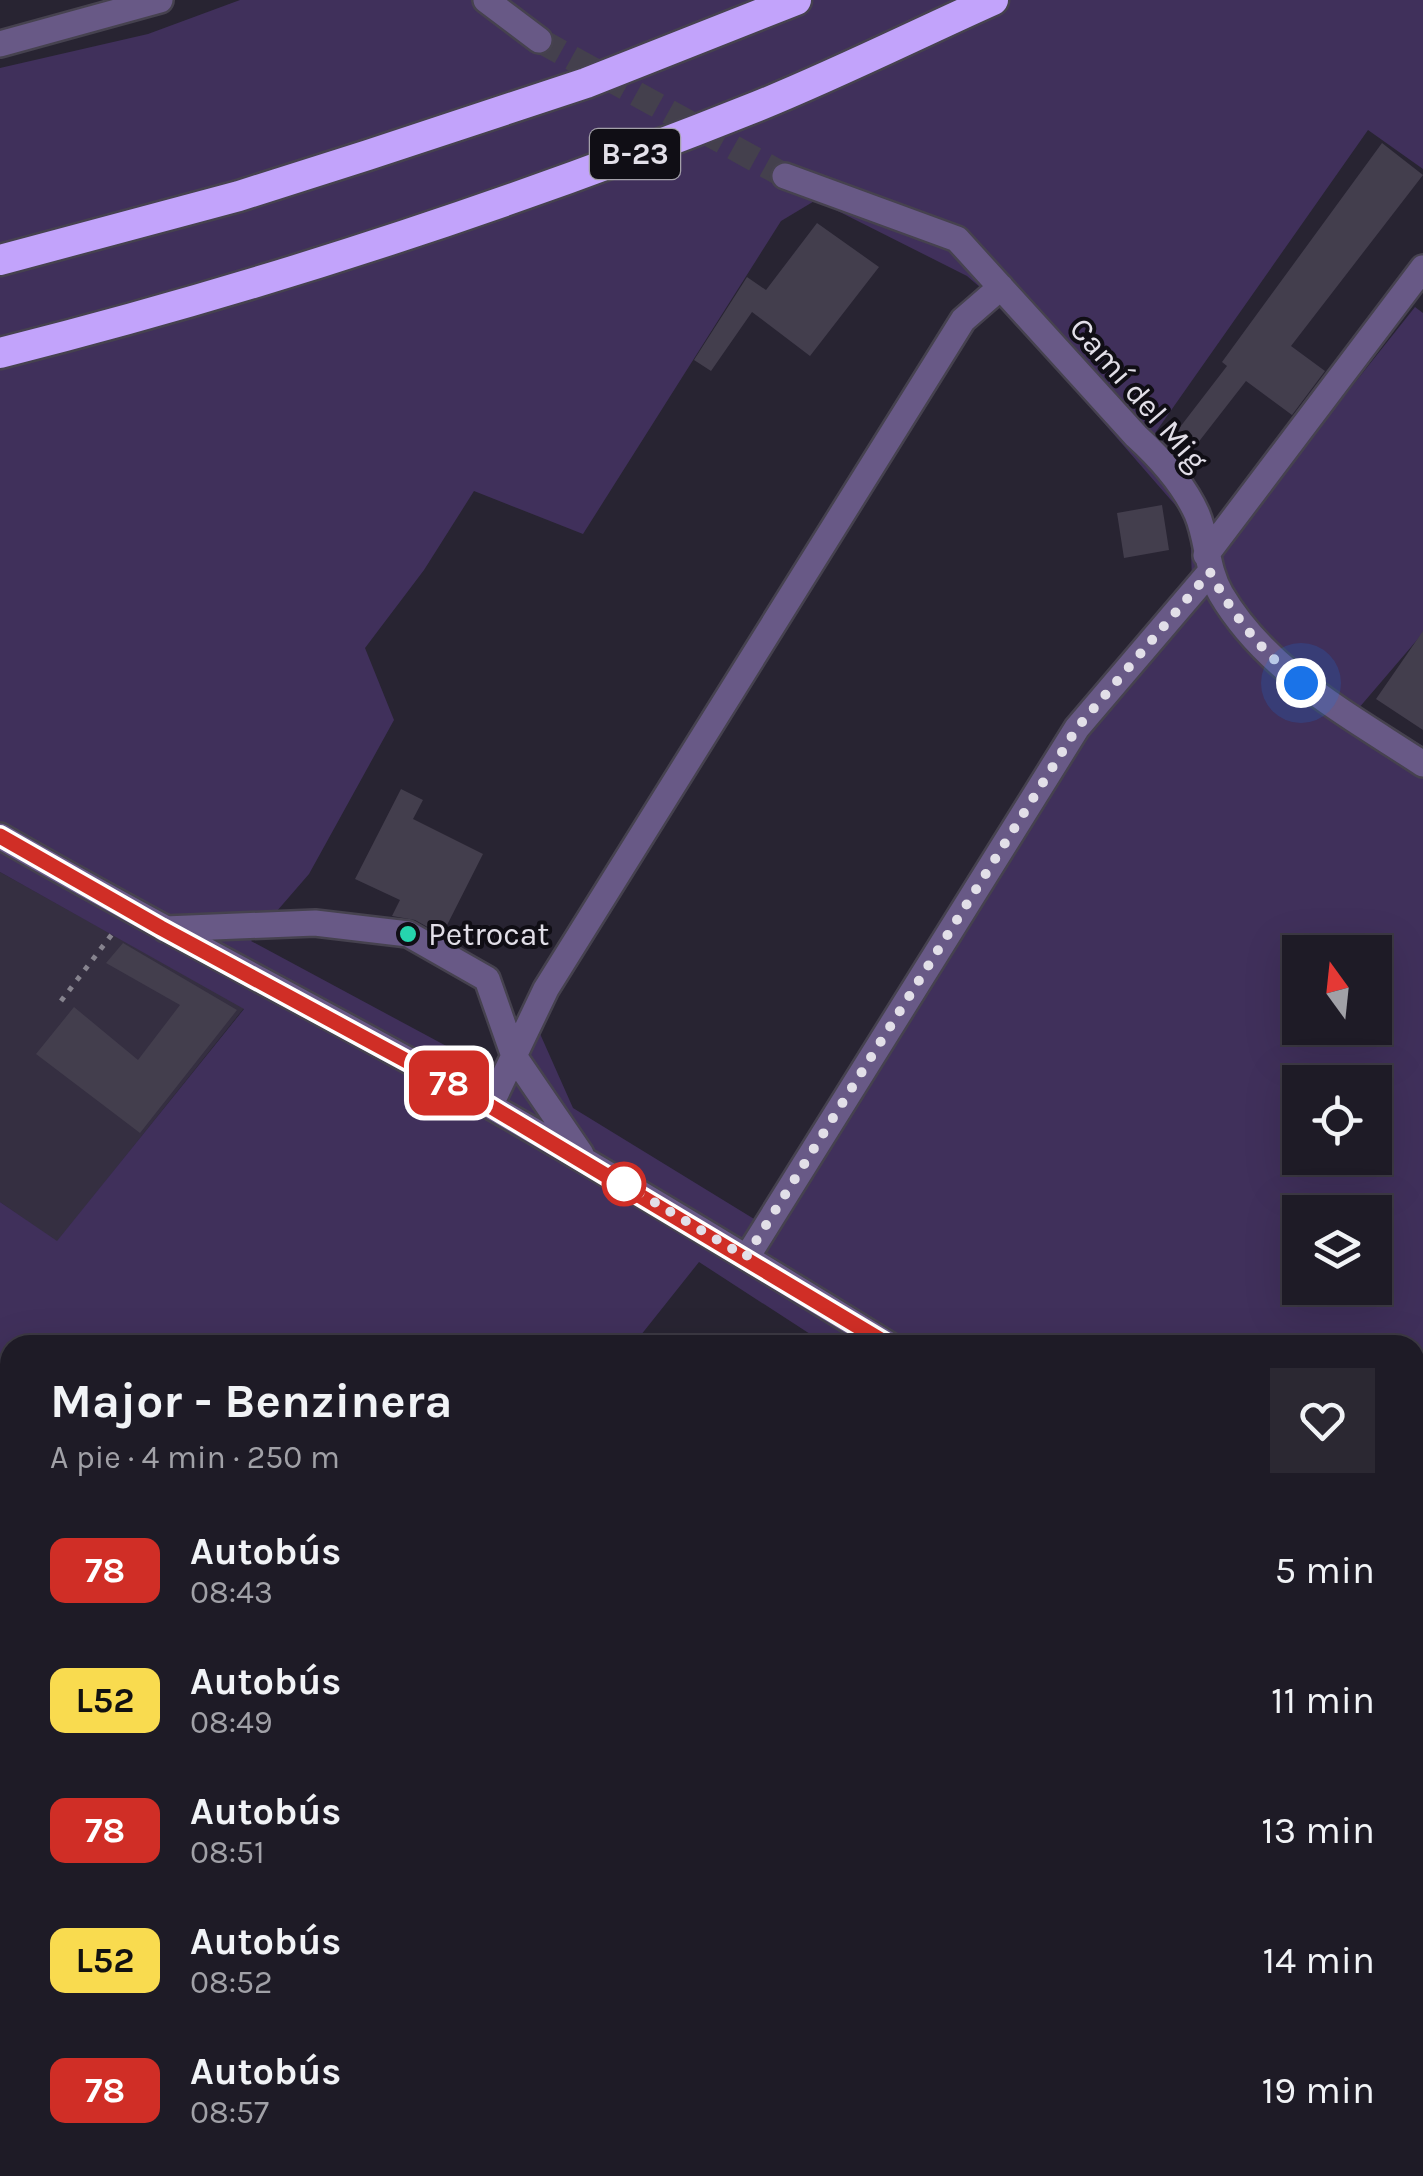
<!DOCTYPE html>
<html lang="es">
<head>
<meta charset="utf-8">
<style>
	:root { --surface:#1e1b26; --page:#2b2832; --text:#f1f3f6; --muted:#a1a1a7; --line:#3c3943 }
	body { margin:0; font-family:Karla,sans-serif; background:var(--page); color:var(--text); height:100vh; display:flex; flex-direction:column; font-size:38px; white-space:nowrap }
	* { box-sizing:border-box; margin:0 }
	p { font-size:32px; color:var(--muted) }
	.icon { flex:none; width:55px; height:55px; fill:none; stroke:currentColor; stroke-width:2; stroke-linecap:round; stroke-linejoin:round }
	.map { position:relative; flex:1; overflow:hidden }
	.drawer { position:absolute; left:0px; top:1335px; width:1425px; height:842px; display:flex; flex-direction:column; background:var(--surface); border-radius:30px 30px 0 0; box-shadow:0 10px 40px #0002,0 0 0 2px var(--line) }
	.drawer>* { flex:none }
	.badge { padding:0 20px; border-radius:15px; font-size:35px; line-height:65px }
	.needle { width:65px; rotate:345deg }
	.fabs { position:absolute; left:1282px; top:935px; display:grid; gap:20px }
	.fabs a { display:grid; place-items:center; width:110px; height:110px; border-radius:0px; background:var(--surface); box-shadow:0 10px 40px #0002,0 0 0 2px var(--line); font-size:50px }
	.you { position:absolute; width:50px; height:50px; margin:-25px; border:8px solid #fff; border-radius:50%; background:#1a73e8; box-shadow:0 0 0 15px #1a73e833 }
	.map>.badge { position:absolute; translate:-50% -50%; box-shadow:0 0 0 5px #fff }
	.round { display:grid; place-items:center; flex:none; width:105px; height:105px; border-radius:0px; background:var(--page) }
	.headline { display:flex; align-items:center; justify-content:space-between; height:170px; padding:0 50px }
	h1 { font-size:48px; font-weight:700; line-height:75px }
	ul { padding:0; list-style:none }
	li { display:flex; align-items:center; gap:30px; height:130px; padding:0 50px }
	li div { flex:1 }
	li b { display:block; font-size:38px }
	li em { font-style:normal }
	li .badge { min-width:110px; font-weight:700; text-align:center }
	.map>svg:first-child { display:block }
	.built { fill:#352f41 }
	.green { fill:#40305b; fill-rule:evenodd }
	.building { fill:#433e4d }
	.lines { fill:none; stroke-linecap:round; stroke-linejoin:round }
	.minor-tunnel { stroke:#44404d; stroke-width:25; stroke-dasharray:25 12; stroke-linecap:butt }
	.minor-casing { stroke:#46424f; stroke-width:30 }
	.major-casing { stroke:#46424f; stroke-width:30 }
	.highway-casing { stroke:#46424f; stroke-width:35 }
	.path { stroke:#86838e; stroke-width:5; stroke-dasharray:5 8; stroke-linecap:butt }
	.minor { stroke:#685986; stroke-width:25 }
	.major { stroke:#ab8ae6; stroke-width:25 }
	.highway { stroke:#c2a3fb; stroke-width:30 }
	.line-casing { stroke:#fff; stroke-width:22 }
	.line { stroke:#d02e26; stroke-width:15 }
	.walk { stroke:#e2dfe8; stroke-width:10; stroke-dasharray:0 18 }
	.poi-dot { fill:#26d5ae; stroke:#100e15; stroke-width:4 }
	.stop-dot { fill:#fff; stroke:#d02e26; stroke-width:5 }
	.labels { text-anchor:middle; stroke-width:8; stroke-linejoin:round; paint-order:stroke }
	.shield { fill:#100e15; stroke:#a3a0a9; stroke-width:2.5 }
	.shield-label { font-size:30px; font-weight:bold; fill:#e2dfe8 }
	.street-label { font-size:32px; fill:#e2dfe8; stroke:#100e15 }
	.poi-label { font-size:32px; fill:#e2dfe8; stroke:#100e15; text-anchor:start }
</style>
</head>
<body>
<div class="map">
<svg width="1423" height="2176" viewBox="0 0 1423 2176">
	<rect width="100%" height="100%" fill="#282432"/>
	<path class="built" d="M0,872L244,1008L57,1242L0,1202Z
		M1423,1367V1590L1415,1586V1379Z
		M803,2168H1185L1179,2176H796Z"/>
	<path class="green" d="M240,0H1423V169L1368,130L1153,436L1228,542L1415,307L1423,313V633L1358,709L1423,746V1367L1415,1379V1345H827L699,1262L633,1345H10V2168H206L217,2176H0V1202L57,1241L244,1009L0,872V68L148,34ZM816,200L967,276L1003,307L1190,522L1192,581L1078,715L759,1222L573,1108L537,1027L517,1017L491,1070L251,941L309,874L394,720L365,648L424,570L474,491L583,534L781,221ZM1300,952H1375V1028H1300ZM1300,1082H1375V1158H1300ZM1300,1212H1375V1288H1300Z
		M1423,2077V2176H1312L1319,2168H1415V2088Z
		M572,2168H803L796,2176H565Z"/>
	<path class="building" d="M1382,143L1423,175L1291,346L1325,371L1292,415L1246,381L1183,462L1167,444L1227,366L1222,362Z
		M817,223L879,267L810,356L752,312L711,371L694,360L747,277L766,290Z
		M1162,505L1169,550L1124,558L1117,513Z
		M1423,631V730L1376,699Z
		M401,789L423,800L413,819L483,854L442,935L415,920L392,916L400,900L355,879Z
		M123,943L237,1010L140,1133L36,1054L74,1007L138,1060L180,1005L106,963Z"/>
	<g class="lines">
		<path class="minor-tunnel" d="M539,40L785,176"/>
		<defs>
			<path id="minor" d="M486,0L539,40
				M0,44L160,0
				M785,176L957,239L1136,436C1159,457 1184,485 1197,514C1208,540 1206,568 1221,594C1267,672 1349,715 1423,764
				M1206,555L1423,268
				M0,836C162,930 329,1014 492,1107C626,1183 758,1264 889,1345
				M165,929L315,923L408,934L487,979L514,1056L581,1154
				M490,1106L546,989L963,320L1001,287
				M747,1257L1077,728L1210,572
				M1415,1631L1423,1635
				M1415,1854L1423,1842
				M543,2176L550,2168
				M1211,2176L1217,2168"/>
			<path id="major" d="M0,2037L10,2045
				M159,2168L169,2176"/>
			<path id="highway" d="M0,260L239,196L368,155L586,83L796,0
				M0,353C258,288 511,205 758,106C837,74 915,35 993,0"/>
		</defs>
		<use href="#minor" class="minor-casing"/>
		<use href="#major" class="major-casing"/>
		<use href="#highway" class="highway-casing"/>
		<path class="path" d="M61,1001L116,929
			M1415,1926L1423,1914
			M1251,2176L1257,2168"/>
		<use href="#minor" class="minor"/>
		<use href="#major" class="major"/>
		<use href="#highway" class="highway"/>
	</g>
	<g class="lines">
		<defs>
			<path id="line" d="M0,836L161,928L490,1106L889,1345"/>
		</defs>
		<use href="#line" class="line-casing"/>
		<use href="#line" class="line"/>
		<path class="walk" d="M624,1184L746,1257L1077,728L1210,572C1232,615 1263,653 1301,683"/>
	</g>
	<circle class="poi-dot" cx="408" cy="934" r="10"/>
	<circle class="stop-dot" cx="624" cy="1184" r="20"/>
	<g class="labels">
		<rect class="shield" x="590" y="129" width="90" height="50" rx="8"/>
		<g class="shield-label">
			<text x="635" y="164">B-23</text>
		</g>
		<g class="street-label">
			<text transform="translate(1139 394) rotate(49)" y="11">Camí del Mig</text>
		</g>
		<g class="poi-label">
			<text x="428" y="945">Petrocat</text>
		</g>
	</g>
</svg>
<div class="fabs">
<a><svg class="needle" viewBox="-14 -14 28 28"><path d="M0-13l5 13h-10z" fill="#e53935"/><path d="M0 13l5-13h-10z" fill="#a1a1a7"/></svg></a>
<a><svg class="icon" aria-label="locate" viewBox="0 0 24 24"><circle cx="12" cy="12" r="6"/><path d="M12 2v4M12 18v4M2 12h4M18 12h4"/></svg></a>
<a><svg class="icon" aria-label="layers" viewBox="0 0 24 24"><path d="M12 4l9 5-9 5-9-5zM3 14l9 5 9-5"/></svg></a>
</div>
<div class="you" style="left:1301px;top:683px"></div>
<b class="badge" style="left:449px;top:1083px;background:#d02e26;color:#fff">78</b>
<section class="drawer">
<div class="headline"><div><h1>Major - Benzinera</h1><p>A pie · 4 min · 250 m</p></div><a class="round"><svg class="icon" aria-label="heart" viewBox="0 0 24 24"><path d="M12 20l-8-8c-3-5 5-10 8-4 3-6 11-1 8 4z"/></svg></a></div>
<ul>
<li><span class="badge" style="background:#d02e26;color:#fff">78</span><div><b>Autobús</b><p>08:43</p></div><em>5 min</em></li>
<li><span class="badge" style="background:#f9db4f;color:#111">L52</span><div><b>Autobús</b><p>08:49</p></div><em>11 min</em></li>
<li><span class="badge" style="background:#d02e26;color:#fff">78</span><div><b>Autobús</b><p>08:51</p></div><em>13 min</em></li>
<li><span class="badge" style="background:#f9db4f;color:#111">L52</span><div><b>Autobús</b><p>08:52</p></div><em>14 min</em></li>
<li><span class="badge" style="background:#d02e26;color:#fff">78</span><div><b>Autobús</b><p>08:57</p></div><em>19 min</em></li>
</ul>
</section>
</div>
</body>
</html>
